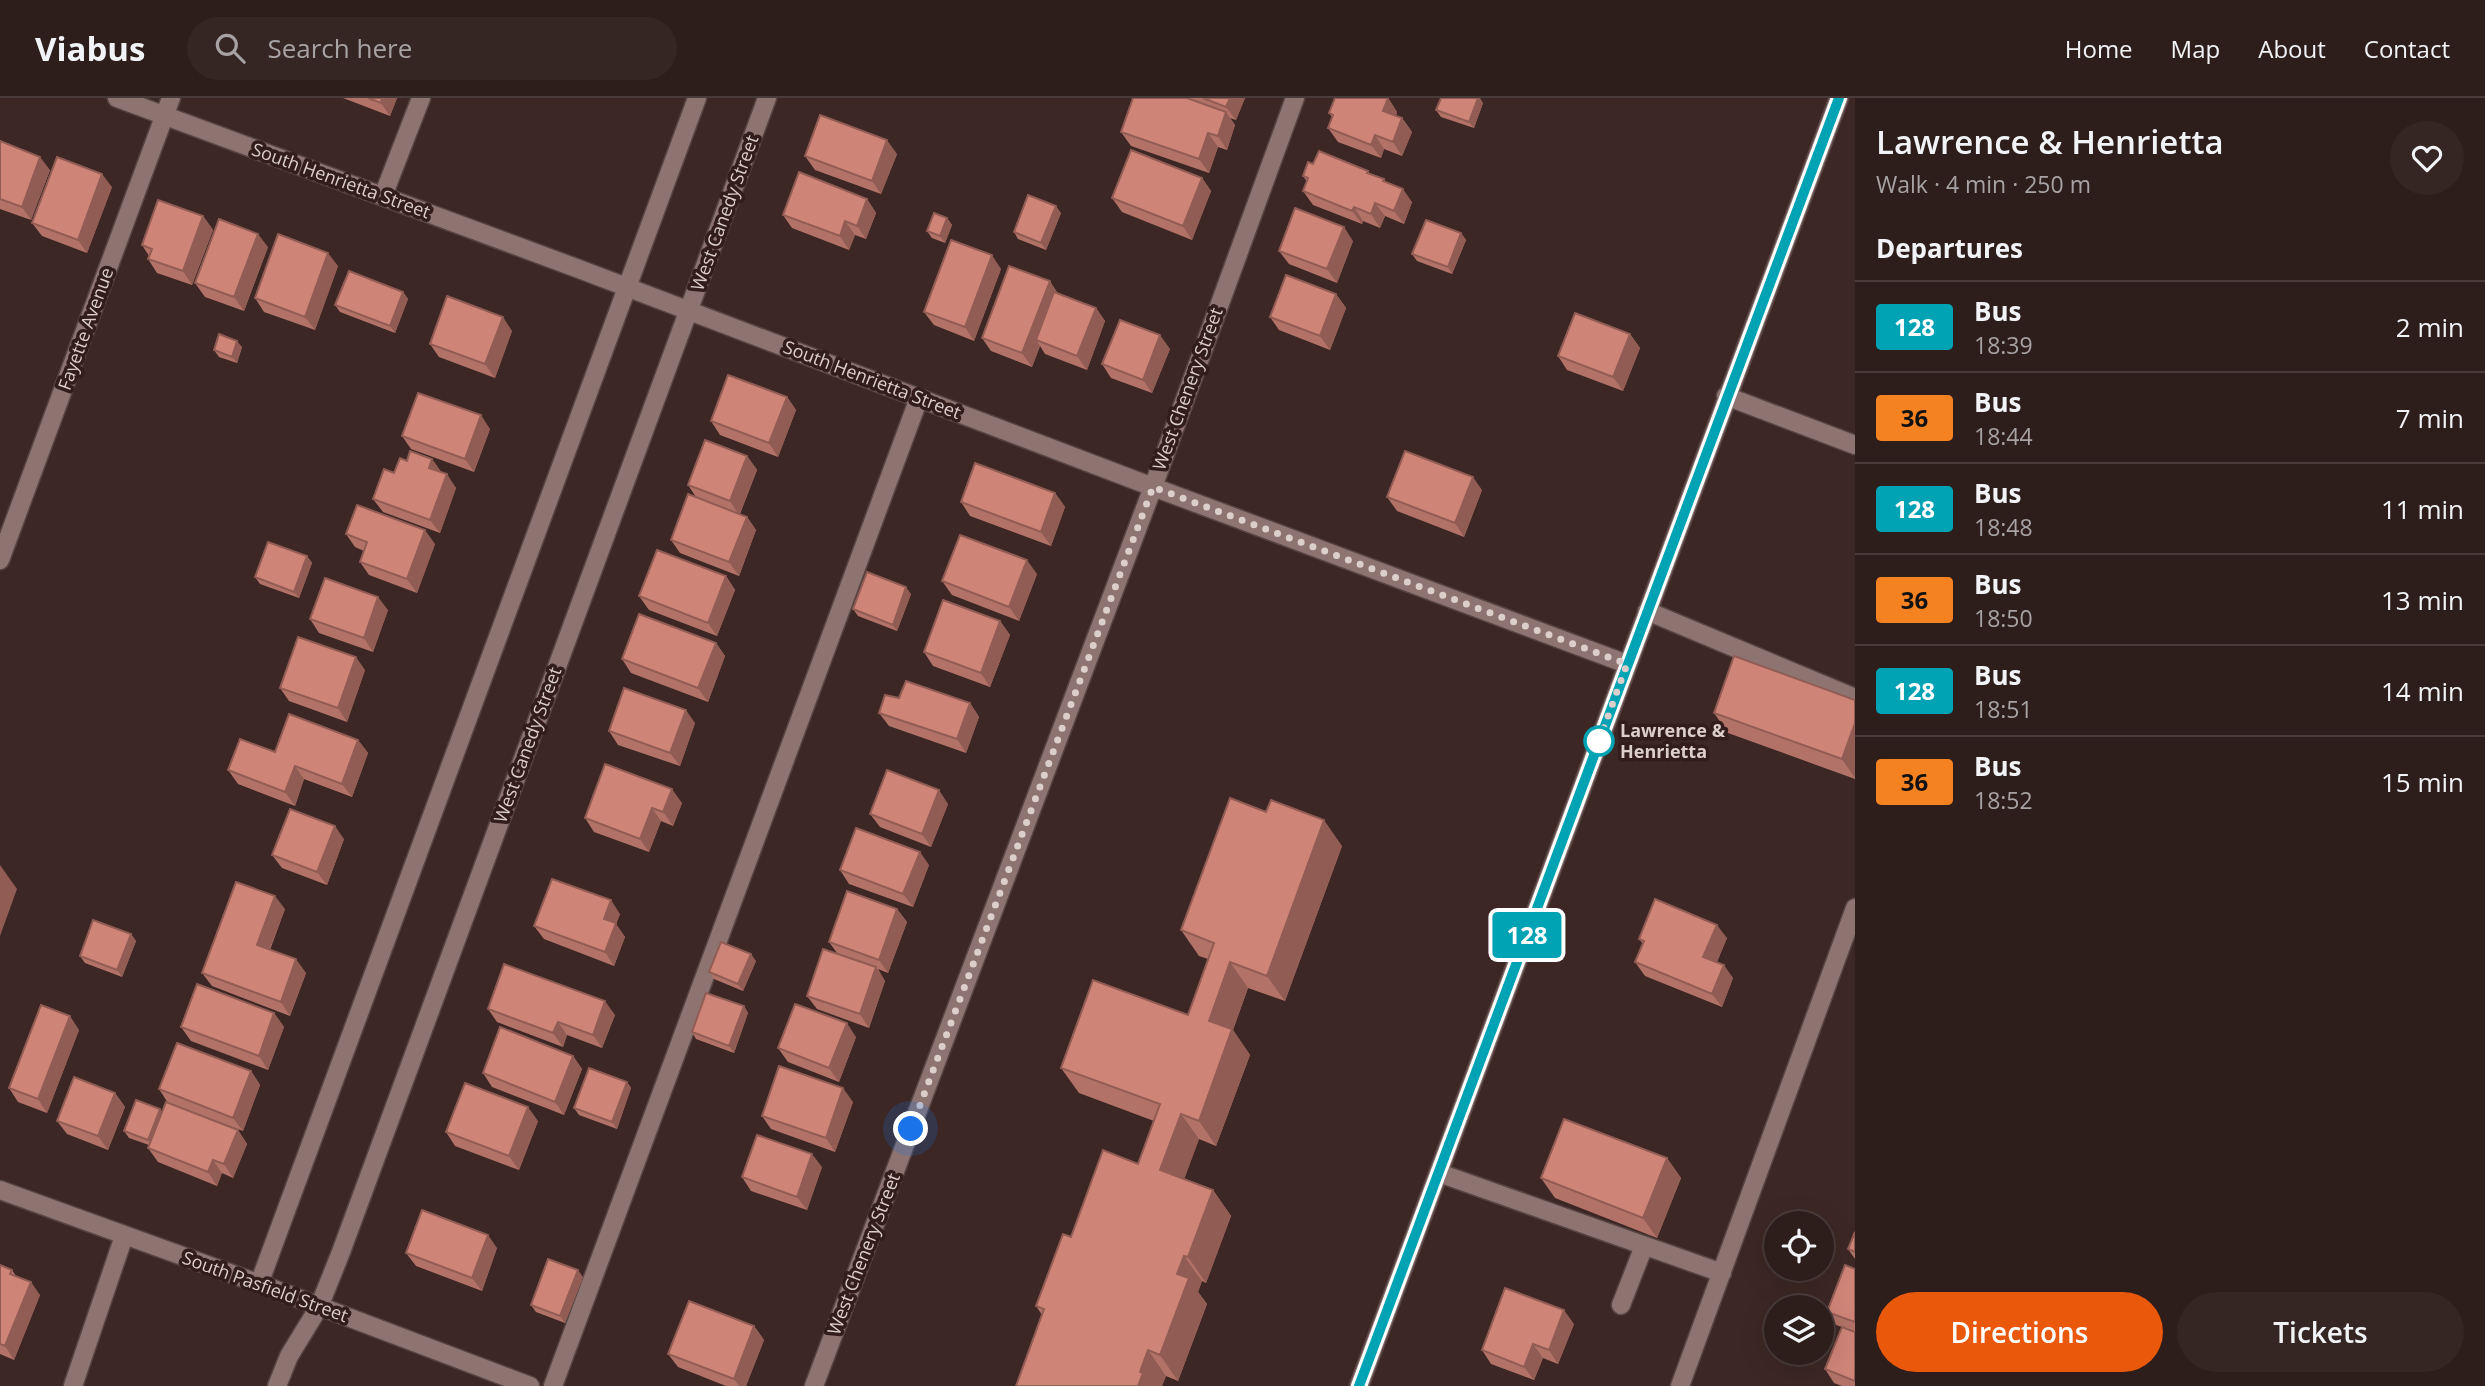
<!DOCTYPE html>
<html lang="en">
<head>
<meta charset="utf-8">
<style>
	:root { --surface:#2d1d1b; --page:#352624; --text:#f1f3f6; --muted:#a7a2a3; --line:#483b3a; --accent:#ea580c }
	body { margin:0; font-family:"Open Sans",sans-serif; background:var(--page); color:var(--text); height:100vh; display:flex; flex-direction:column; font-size:26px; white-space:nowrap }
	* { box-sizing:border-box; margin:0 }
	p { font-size:23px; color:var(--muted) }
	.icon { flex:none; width:38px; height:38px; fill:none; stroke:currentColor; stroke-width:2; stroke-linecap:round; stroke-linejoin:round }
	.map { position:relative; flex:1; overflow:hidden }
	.sheet { display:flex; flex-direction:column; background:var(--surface); width:630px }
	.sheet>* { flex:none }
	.badge { padding:0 14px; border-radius:5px; font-size:24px; line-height:46px }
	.tools { position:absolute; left:1764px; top:1113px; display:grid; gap:14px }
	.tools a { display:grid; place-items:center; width:70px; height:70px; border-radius:50%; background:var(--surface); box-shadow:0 7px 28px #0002,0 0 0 2px var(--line); font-size:35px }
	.you { position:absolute; width:35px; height:35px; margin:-18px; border:5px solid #fff; border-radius:50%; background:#1a73e8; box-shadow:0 0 0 10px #1a73e833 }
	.map>.badge { position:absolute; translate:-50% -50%; box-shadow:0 0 0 4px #fff }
	h2 { padding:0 21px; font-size:26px; line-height:63px }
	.round { display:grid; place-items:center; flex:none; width:74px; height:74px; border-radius:37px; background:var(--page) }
	.overview { display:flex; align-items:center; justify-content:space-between; height:119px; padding:0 21px }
	h1 { font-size:33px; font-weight:600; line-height:52px }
	.primary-button { display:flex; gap:14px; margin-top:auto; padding:14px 21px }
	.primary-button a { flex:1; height:80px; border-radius:42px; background:var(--accent); color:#fff; font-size:28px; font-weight:600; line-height:80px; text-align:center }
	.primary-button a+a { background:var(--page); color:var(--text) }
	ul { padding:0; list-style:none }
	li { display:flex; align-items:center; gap:21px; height:91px; padding:0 21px; border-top:2px solid var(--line) }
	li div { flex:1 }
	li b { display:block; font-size:26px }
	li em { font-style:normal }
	li .badge { min-width:77px; font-weight:700; text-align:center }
	header { display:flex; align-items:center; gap:42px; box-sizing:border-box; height:98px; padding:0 35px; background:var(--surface); border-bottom:2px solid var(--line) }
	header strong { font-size:33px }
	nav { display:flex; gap:38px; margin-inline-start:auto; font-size:24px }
	.search { width:490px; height:63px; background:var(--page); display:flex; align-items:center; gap:18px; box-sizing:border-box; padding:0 24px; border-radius:38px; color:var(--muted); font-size:26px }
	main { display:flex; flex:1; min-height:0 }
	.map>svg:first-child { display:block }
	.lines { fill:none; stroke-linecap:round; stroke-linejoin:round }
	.minor-casing { stroke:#564442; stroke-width:21 }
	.minor { stroke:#8d7470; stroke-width:18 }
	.wall { fill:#b27267 }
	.shaded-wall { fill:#915c54 }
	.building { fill:#cf8478; stroke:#915c54; stroke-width:2 }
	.line-casing { stroke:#fff; stroke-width:16 }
	.line { stroke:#00a3b4; stroke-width:10 }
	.walk { stroke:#dccecb; stroke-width:7; stroke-dasharray:0 12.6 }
	.stop-dot { fill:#fff; stroke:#00a3b4; stroke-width:3.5 }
	.labels { text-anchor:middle; stroke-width:7; stroke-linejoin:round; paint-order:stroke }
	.street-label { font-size:18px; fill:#dccecb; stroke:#321d1a }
	.stop-label { font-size:18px; font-weight:bold; fill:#dccecb; stroke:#321d1a; text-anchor:start }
</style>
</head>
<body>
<header>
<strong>Viabus</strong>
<div class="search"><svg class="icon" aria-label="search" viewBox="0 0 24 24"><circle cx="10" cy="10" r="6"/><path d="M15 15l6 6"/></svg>Search here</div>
<nav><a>Home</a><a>Map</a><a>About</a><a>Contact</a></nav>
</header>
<main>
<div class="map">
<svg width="1855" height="1288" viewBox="0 0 1855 1288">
	<rect width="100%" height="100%" fill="#3c2724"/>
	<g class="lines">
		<defs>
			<path id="minor" d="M117,0L579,171L1153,389L1627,566
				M383,98L421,0
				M1726,298L1855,347
				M0,462L171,0
				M1647,513L1855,600
				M1439,1075L1722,1175
				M0,1092L271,1190L530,1288
				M259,1186L697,0
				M1621,1207L1644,1148
				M73,1288L124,1138
				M277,1288L289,1258L319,1209L341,1154L767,0
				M553,1288L919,300
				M814,1288L1153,389L1295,0
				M1359,1288L1839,0
				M1680,1288L1855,810"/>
		</defs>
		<use href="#minor" class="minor-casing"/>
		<use href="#minor" class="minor"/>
	</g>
	<path class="wall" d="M343,0H397L390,18Z
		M1133,0H1245L1236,22L1230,20L1235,27L1227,52L1218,49L1209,75L1131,48L1121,34Z
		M1388,0L1397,14L1396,18L1402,20L1412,34L1402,58L1384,51L1381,60L1338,44L1328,30L1332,19L1329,15Z
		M1483,5L1474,30L1441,19L1436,12Z
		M0,43L50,72L31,122L0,111Z
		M897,56L881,96L815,72L805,58Z
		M1313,66L1368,73L1370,76L1384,81L1385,84L1412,104L1404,126L1385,118L1380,130L1363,123L1362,126L1313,107L1303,93L1307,84L1303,78Z
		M1202,80L1211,93L1192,142L1122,114L1112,100Z
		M112,89L87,155L42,138L32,125Z
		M867,101L876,115L866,141L855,137L849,152L792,130L783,117Z
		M1061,115L1046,152L1018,141L1014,134Z
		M203,118L213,132L192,187L157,175L148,161L149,158L142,147Z
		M947,120L952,127L945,145L932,140L927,133Z
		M1461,135L1466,142L1452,176L1417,163L1412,156Z
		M1353,143L1337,185L1289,166L1279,153Z
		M268,149L244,213L205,199L195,185Z
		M338,168L315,232L264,214L255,200Z
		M1001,171L974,243L934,227L924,214Z
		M403,194L408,201L395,235L340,214L335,207Z
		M1058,195L1096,210L1105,223L1087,272L1045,256L1040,248L1032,269L991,253L982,240Z
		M1336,196L1346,210L1330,252L1279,232L1270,219Z
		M512,233L495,280L439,259L430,246Z
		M1630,236L1640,250L1623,293L1567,272L1558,258Z
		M242,249L237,265L219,259L214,252Z
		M1170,251L1152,295L1111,280L1102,266Z
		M787,299L796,312L778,359L720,337L711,323Z
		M490,331L474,374L411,351L402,338Z
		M747,358L757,372L740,416L747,419L756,432L739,478L680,455L671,442L696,399L688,387Z
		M432,361L441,374L456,390L440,435L383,414L373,401L394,375L407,363Z
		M1482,392L1464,439L1397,413L1387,399Z
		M1055,395L1065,409L1051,448L970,418L961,404Z
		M346,436L435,446L417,495L369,477L360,464L364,453L355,449Z
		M307,458L312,465L299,500L260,486L255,479Z
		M1037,476L1019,523L952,497L942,483Z
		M726,478L735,492L717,538L649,512L639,498Z
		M911,496L897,533L858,518L853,511Z
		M388,512L373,554L319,535L310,521Z
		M1000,523L1010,537L990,589L933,568L924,554Z
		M716,545L725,558L708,604L631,575L622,561Z
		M365,572L347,624L289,603L280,590Z
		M899,600L970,605L979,619L966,655L889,628L879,615Z
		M1855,602V681L1728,635L1714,615Z
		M695,625L680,668L618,647L609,633Z
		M358,642L368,655L352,699L304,681L295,708L238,686L228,672L275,654Z
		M682,705L673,728L661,723L649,754L594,734L585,720Z
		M948,706L931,749L880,729L870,716Z
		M344,741L327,787L282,770L272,757Z
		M1342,748L1285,903L1248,890L1233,932L1250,957L1216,1048L1199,1041L1184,1081L1213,1092L1231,1118L1206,1185L1202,1183L1198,1194L1207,1206L1178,1283L1166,1278L1162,1288H1016L1042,1217L1036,1208L1071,1139L1138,1066L1154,1023L1079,995L1061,970L1188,917L1208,861L1199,858L1181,832Z
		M929,767L913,809L849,786L840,772Z
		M285,811L270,852L306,875L290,918L212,888L202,875Z
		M897,811L907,824L888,875L878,871L885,883L869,930L817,911L807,898L837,855L829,844Z
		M620,816L616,826L625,839L614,868L544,841L534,828Z
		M131,836L136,843L122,879L85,865L80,858Z
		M1727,840L1717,864L1733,880L1722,909L1645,878L1635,864L1643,846L1639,841Z
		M756,863L743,893L714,881L709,874Z
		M744,908L748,915L734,955L696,941L692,934Z
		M488,911L615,917L602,950L567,937L563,949L497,924Z
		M274,915L284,929L268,972L191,943L181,929Z
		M79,932L47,1015L18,1004L9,990Z
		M856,939L839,984L788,964L778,950Z
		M573,958L582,971L564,1017L492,989L483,975Z
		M251,973L260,987L243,1033L168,1005L159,991Z
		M627,984L631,990L617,1031L579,1017L574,1010Z
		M115,995L125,1009L108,1052L67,1036L57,1023Z
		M853,1004L835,1054L771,1031L762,1018Z
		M160,1011L162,1014L238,1032L247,1046L233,1080L222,1075L217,1088L158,1064L148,1050L149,1047L129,1040L124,1033Z
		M538,1023L519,1072L455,1048L446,1034Z
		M1667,1060L1681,1080L1657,1140L1555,1100L1541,1080Z
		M822,1069L807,1112L751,1093L742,1079Z
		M1855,1134V1161L1848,1151Z
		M497,1150L482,1193L416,1168L406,1155Z
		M0,1167L12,1172L16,1178L40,1197L14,1262L0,1256Z
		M1855,1171V1288H1842L1834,1285L1825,1271L1842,1229L1836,1227L1827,1214Z
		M583,1179L565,1225L536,1214L531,1207Z
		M1574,1226L1558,1266L1543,1260L1534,1282L1491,1266L1482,1252Z
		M754,1228L764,1242L746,1288H726L678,1269L668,1256Z"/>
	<path class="shaded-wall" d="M382,0H397L390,18L381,5Z
		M1230,0H1245L1236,22L1226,9Z
		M1388,0L1397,14L1392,27L1383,13Z
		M1478,0H1480L1483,5L1474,30L1469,24Z
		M1226,14L1235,27L1227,52L1218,38Z
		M1402,20L1412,34L1402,58L1393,44Z
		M1208,35L1218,49L1209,75L1199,61Z
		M1375,37L1384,51L1381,60L1371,47Z
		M887,42L897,56L881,96L872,83Z
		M40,59L50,72L31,122L22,109Z
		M102,76L112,89L87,155L78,142Z
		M1202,80L1211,93L1192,142L1183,128Z
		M1403,91L1412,104L1404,126L1394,113Z
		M867,101L876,115L866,141L857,128Z
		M1375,105L1385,118L1380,130L1371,116Z
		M1056,108L1061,115L1046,152L1041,145Z
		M1354,109L1363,123L1362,126L1352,113Z
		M203,118L213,132L192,187L183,173Z
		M947,120L952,127L945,145L940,138Z
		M845,123L855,137L849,152L840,138Z
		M1344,129L1353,143L1337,185L1327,171Z
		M1461,135L1466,142L1452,176L1448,169Z
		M258,136L268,149L244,213L234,199Z
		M328,155L338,168L315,232L305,219Z
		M992,157L1001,171L974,243L965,229Z
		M1050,183L1059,197L1036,242L1040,248L1032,269L1022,255Z
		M403,194L408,201L395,235L390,228Z
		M1336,196L1346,210L1330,252L1320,238Z
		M1096,210L1105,223L1087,272L1077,258Z
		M503,219L512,233L495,280L485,266Z
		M1630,236L1640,250L1623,293L1613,279Z
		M1160,237L1170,251L1152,295L1143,282Z
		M237,243L242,249L237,265L232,259Z
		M787,299L796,312L778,359L769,345Z
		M481,317L490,331L474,374L465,361Z
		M747,358L757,372L739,417L730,403Z
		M432,361L442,375L429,370Z
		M447,376L456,390L440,435L430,422Z
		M1473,379L1482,392L1464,439L1455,425Z
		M1055,395L1065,409L1051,448L1041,434Z
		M747,419L756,432L739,478L729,464Z
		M425,432L435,446L417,495L407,481Z
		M307,458L312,465L299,500L294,494Z
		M1027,462L1037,476L1019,523L1009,509Z
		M726,478L735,492L717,538L708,525Z
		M906,489L911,496L897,533L893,527Z
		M378,499L388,512L373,554L364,540Z
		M1000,523L1010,537L990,589L981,575Z
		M716,545L725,558L708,604L698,590Z
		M356,559L365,572L347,624L338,610Z
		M970,605L979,619L966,655L957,641Z
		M686,612L695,625L680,668L670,655Z
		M1855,625V680L1842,661Z
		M358,642L368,655L352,699L342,686Z
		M295,668L304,681L295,708L285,694Z
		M672,691L682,705L673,728L663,714Z
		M939,692L948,706L931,749L922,736Z
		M652,710L661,723L649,754L640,741Z
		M1324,722L1342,748L1285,903L1267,878Z
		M335,728L344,741L327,787L317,774Z
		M920,754L929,767L913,809L903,796Z
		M0,767L17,791L0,838Z
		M275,798L285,811L266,860L257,847Z
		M611,802L620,816L616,826L625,839L614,868L605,854L604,821Z
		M897,811L907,824L888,875L879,862Z
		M1717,827L1727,840L1713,873L1703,859Z
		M131,836L136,843L122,879L117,872Z
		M751,856L756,863L743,893L738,886Z
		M296,861L306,875L290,918L281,904Z
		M1230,864L1248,890L1233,932L1250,957L1216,1048L1199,1023L1209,923Z
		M1724,867L1733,880L1722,909L1712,896Z
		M876,869L885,883L869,930L860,916Z
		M605,903L615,917L602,950L593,937Z
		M744,908L748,915L734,955L729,948Z
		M274,915L284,929L268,972L259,958Z
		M70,918L79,932L47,1015L38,1001Z
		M558,924L567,937L563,949L553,935Z
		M847,925L856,939L839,984L829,970Z
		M573,958L582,971L564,1017L555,1004Z
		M251,973L260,987L243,1033L233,1020Z
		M627,984L631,990L617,1031L612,1024Z
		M843,990L853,1004L835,1054L826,1040Z
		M115,995L125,1009L108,1052L98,1038Z
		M528,1009L538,1023L519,1072L509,1058Z
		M160,1011L165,1018L153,1049L148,1042Z
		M1181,1016L1199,1041L1178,1098L1160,1072Z
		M238,1032L247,1046L233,1080L224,1066Z
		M812,1056L822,1069L807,1112L797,1099Z
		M1667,1060L1681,1080L1657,1140L1643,1120Z
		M213,1062L222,1075L217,1088L208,1074Z
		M1213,1092L1231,1118L1206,1185L1188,1159Z
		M488,1137L497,1150L482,1193L472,1180Z
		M1184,1158L1202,1183L1198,1194L1207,1206L1178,1283L1160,1257L1177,1176Z
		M578,1172L583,1179L565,1225L560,1218Z
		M31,1184L40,1197L14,1262L5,1248Z
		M1564,1212L1574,1226L1558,1266L1549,1252Z
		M754,1228L764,1242L746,1288H739L734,1281Z
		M1533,1246L1543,1260L1534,1282L1524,1269Z
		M1148,1252L1166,1278L1162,1288H1138L1140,1274Z"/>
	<path class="building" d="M368,0H382L381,5Z
		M1133,0H1187L1226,14L1218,38L1208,35L1199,61L1121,34Z
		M1203,0H1230L1226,9Z
		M1335,0H1388L1383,13L1402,20L1393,44L1375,37L1371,47L1328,30L1333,17L1329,15Z
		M1441,0H1478L1469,24L1436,12Z
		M820,17L887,42L872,83L805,58Z
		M0,43L40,59L22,109L0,101Z
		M1131,52L1202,80L1183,128L1112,100Z
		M1319,53L1368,73L1367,75L1384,81L1383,83L1403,91L1394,113L1375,105L1371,116L1354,109L1352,113L1303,93L1308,80L1303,78L1308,64L1313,66Z
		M57,59L102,76L78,142L32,125Z
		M799,74L867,101L857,128L845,123L840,138L783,117Z
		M1028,97L1056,108L1041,145L1014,134Z
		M158,102L203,118L183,173L148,161L152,151L142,147Z
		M1295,110L1344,129L1327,171L1279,153Z
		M934,115L947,120L940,138L927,133Z
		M219,121L258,136L234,199L195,185Z
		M1426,122L1461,135L1448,169L1412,156Z
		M278,136L328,155L305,219L255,200Z
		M951,142L992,157L965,229L924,214Z
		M1009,168L1050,183L1022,255L982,240Z
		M349,173L403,194L390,228L335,207Z
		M1286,177L1336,196L1320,238L1270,219Z
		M1054,194L1096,210L1077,258L1036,242Z
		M447,198L503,219L485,266L430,246Z
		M1575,215L1630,236L1613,279L1558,258Z
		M1120,222L1160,237L1143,282L1102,266Z
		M219,236L237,243L232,259L214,252Z
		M728,277L787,299L769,345L711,323Z
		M418,295L481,317L465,361L402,338Z
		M705,342L747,358L730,403L688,387Z
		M410,353L432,361L429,370L447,376L430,422L373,401L384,371L394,375L400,360L407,363Z
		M1405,353L1473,379L1455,425L1387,399Z
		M975,365L1055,395L1041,434L961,404Z
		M688,396L747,419L729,464L671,442Z
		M357,407L425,432L407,481L360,464L367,444L346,436Z
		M960,437L1027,462L1009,509L942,483Z
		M268,444L307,458L294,494L255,479Z
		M657,452L726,478L708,525L639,498Z
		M867,474L906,489L893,527L853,511Z
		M325,480L378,499L364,540L310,521Z
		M943,502L1000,523L981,575L924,554Z
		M639,516L716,545L698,590L622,561Z
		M298,539L356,559L338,610L280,590Z
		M1734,558L1855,602V625L1842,661L1714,615Z
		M906,583L970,605L957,641L879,615L885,597L899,600Z
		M624,590L686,612L670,655L609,633Z
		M289,616L358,642L342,686L295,668L285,694L228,672L240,641L275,654Z
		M605,666L672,691L663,714L652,710L640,741L585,720Z
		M887,672L939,692L922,736L870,716Z
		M1230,700L1266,714L1271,702L1324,722L1267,878L1230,864L1209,923L1232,931L1199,1023L1181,1016L1160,1072L1213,1092L1188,1159L1184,1158L1177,1176L1189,1180L1160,1257L1148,1252L1140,1274L1143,1275L1138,1288H1016L1044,1211L1036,1208L1063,1136L1071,1139L1103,1052L1138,1066L1160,1006L1061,970L1093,882L1188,917L1214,845L1181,832Z
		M290,711L335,728L317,774L272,757Z
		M856,730L920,754L903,796L840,772Z
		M552,781L611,802L604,821L616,825L605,854L534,828Z
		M236,784L275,798L257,847L296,861L281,904L202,875Z
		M847,793L897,811L879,862L829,844Z
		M1655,801L1717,827L1703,859L1724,867L1712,896L1635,864L1644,843L1639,841Z
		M93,822L131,836L117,872L80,858Z
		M721,844L751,856L738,886L709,874Z
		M823,851L876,869L860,916L807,898Z
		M504,866L605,903L593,937L558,924L553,935L488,911Z
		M197,886L274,915L259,958L181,929Z
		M706,895L744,908L729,948L692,934Z
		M795,906L847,925L829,970L778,950Z
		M41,907L70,918L38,1001L9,990Z
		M500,929L573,958L555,1004L483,975Z
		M177,945L251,973L233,1020L159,991Z
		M779,968L843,990L826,1040L762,1018Z
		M589,970L627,984L612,1024L574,1010Z
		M74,979L115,995L98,1038L57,1023Z
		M465,985L528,1009L509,1058L446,1034Z
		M136,1002L160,1011L148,1042L124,1033Z
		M166,1004L238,1032L224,1066L213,1062L208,1074L148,1050Z
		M1564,1021L1667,1060L1643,1120L1541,1080Z
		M757,1037L812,1056L797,1099L742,1079Z
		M422,1112L488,1137L472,1180L406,1155Z
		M1855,1134V1154L1848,1151Z
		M548,1161L578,1172L560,1218L531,1207Z
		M0,1167L12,1172L10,1176L31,1184L5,1248L0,1246Z
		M1845,1167L1855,1171V1224L1827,1214Z
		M1505,1190L1564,1212L1549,1252L1533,1246L1524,1269L1482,1252Z
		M689,1203L754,1228L734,1281L668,1256Z
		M1842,1229L1855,1234V1283L1825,1271Z"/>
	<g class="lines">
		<defs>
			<path id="line" d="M1359,1288L1839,0"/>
		</defs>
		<use href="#line" class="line-casing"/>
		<use href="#line" class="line"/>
		<path class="walk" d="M911,1031L1153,389L1627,566L1599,643"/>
	</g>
	<circle class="stop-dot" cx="1599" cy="643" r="14"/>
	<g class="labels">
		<g class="street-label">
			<text transform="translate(341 83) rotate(20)" y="6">South Henrietta Street</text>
			<text transform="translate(725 115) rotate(-70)" y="6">West Canedy Street</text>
			<text transform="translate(86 231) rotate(-70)" y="6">Fayette Avenue</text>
			<text transform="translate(872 282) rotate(21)" y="6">South Henrietta Street</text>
			<text transform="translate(1188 291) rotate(-70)" y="6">West Chenery Street</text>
			<text transform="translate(528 647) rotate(-70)" y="6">West Canedy Street</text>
			<text transform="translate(864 1156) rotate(-69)" y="6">West Chenery Street</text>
			<text transform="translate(265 1189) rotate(20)" y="6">South Pasfield Street</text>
		</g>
		<g class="stop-label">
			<text x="1620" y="639">Lawrence &amp;<tspan x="1620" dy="21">Henrietta</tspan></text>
		</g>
	</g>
</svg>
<div class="tools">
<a><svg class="icon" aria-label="locate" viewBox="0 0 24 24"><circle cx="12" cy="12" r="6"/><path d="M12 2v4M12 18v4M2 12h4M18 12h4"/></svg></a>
<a><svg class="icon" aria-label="layers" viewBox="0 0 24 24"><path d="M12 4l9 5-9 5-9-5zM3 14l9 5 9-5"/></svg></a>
</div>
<div class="you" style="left:911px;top:1031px"></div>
<b class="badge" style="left:1527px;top:837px;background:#00a3b4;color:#fff">128</b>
</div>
<section class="sheet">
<div class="overview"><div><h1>Lawrence &amp; Henrietta</h1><p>Walk · 4 min · 250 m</p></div><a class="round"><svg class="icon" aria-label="heart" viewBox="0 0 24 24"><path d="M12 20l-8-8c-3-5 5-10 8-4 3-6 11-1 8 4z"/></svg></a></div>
<h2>Departures</h2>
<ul>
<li><span class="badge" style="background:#00a3b4;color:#fff">128</span><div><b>Bus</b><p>18:39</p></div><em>2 min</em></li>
<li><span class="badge" style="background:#f58220;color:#111">36</span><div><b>Bus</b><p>18:44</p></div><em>7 min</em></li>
<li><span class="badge" style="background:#00a3b4;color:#fff">128</span><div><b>Bus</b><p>18:48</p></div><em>11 min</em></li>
<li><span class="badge" style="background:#f58220;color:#111">36</span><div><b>Bus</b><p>18:50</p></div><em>13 min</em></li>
<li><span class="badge" style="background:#00a3b4;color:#fff">128</span><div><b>Bus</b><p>18:51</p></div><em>14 min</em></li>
<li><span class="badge" style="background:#f58220;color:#111">36</span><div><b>Bus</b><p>18:52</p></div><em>15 min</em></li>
</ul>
<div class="primary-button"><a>Directions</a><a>Tickets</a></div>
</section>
</main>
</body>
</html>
